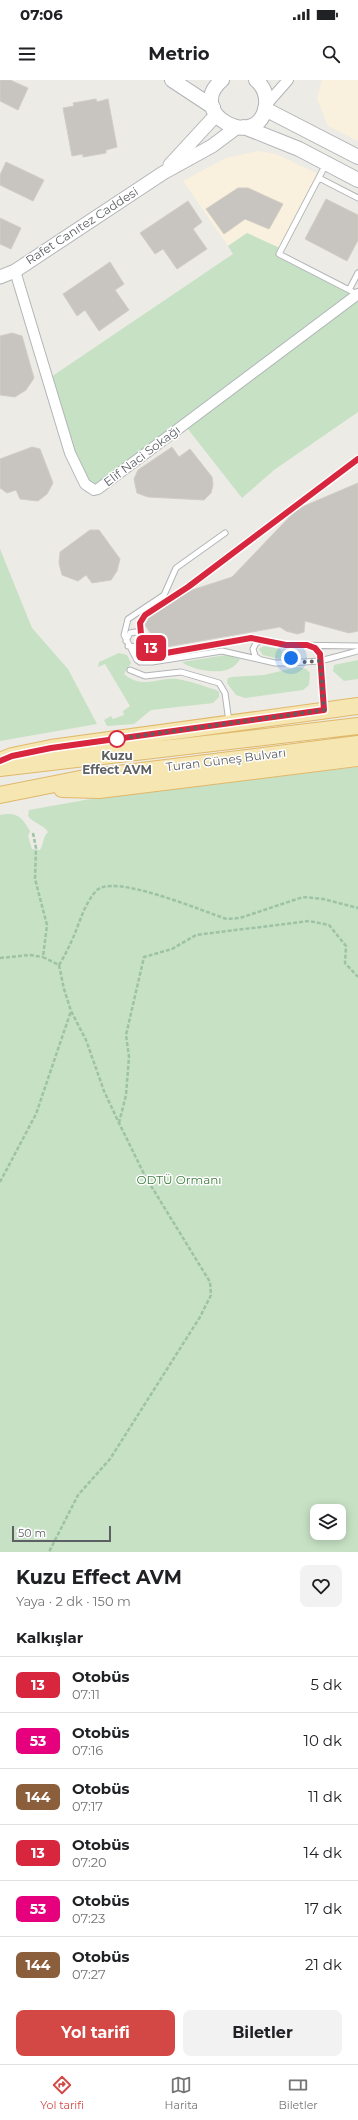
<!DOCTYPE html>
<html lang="tr">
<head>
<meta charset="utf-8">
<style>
	:root { --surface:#fff; --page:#f2f2f2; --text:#202124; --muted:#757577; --line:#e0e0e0; --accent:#d34744 }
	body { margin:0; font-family:Montserrat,sans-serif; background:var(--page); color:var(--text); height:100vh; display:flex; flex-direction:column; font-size:15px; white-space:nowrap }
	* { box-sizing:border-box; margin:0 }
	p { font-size:13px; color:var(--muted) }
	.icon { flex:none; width:22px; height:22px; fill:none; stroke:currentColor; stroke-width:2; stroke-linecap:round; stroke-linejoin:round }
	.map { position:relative; height:1472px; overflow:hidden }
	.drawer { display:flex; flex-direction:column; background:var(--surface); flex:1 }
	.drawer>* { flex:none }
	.badge { padding:0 8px; border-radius:6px; font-size:14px; line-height:26px }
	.buttons { position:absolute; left:310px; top:1424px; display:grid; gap:8px }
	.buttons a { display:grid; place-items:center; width:36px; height:36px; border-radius:8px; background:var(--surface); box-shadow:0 2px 10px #0003; font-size:20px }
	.scale { position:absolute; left:12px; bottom:10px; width:99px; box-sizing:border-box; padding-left:4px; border:2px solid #5d6063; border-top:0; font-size:11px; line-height:14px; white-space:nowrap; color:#5d6063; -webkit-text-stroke:3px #fff; paint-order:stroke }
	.you { position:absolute; width:20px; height:20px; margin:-10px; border:3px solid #fff; border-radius:50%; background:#1a73e8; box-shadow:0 0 0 6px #1a73e833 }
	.map>.badge { position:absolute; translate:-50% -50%; box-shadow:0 0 0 2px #fff }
	h2 { padding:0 16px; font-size:15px; line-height:36px }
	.round { display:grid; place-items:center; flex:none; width:42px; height:42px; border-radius:8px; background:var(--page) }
	.head { display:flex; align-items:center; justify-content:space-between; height:68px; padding:0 16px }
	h1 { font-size:19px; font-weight:700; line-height:30px }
	.cta { display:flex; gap:8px; margin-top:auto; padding:8px 16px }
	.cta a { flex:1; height:46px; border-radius:8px; background:var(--accent); color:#fff; font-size:16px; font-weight:700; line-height:46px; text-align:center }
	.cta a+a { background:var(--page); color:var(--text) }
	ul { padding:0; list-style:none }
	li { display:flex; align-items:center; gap:12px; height:56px; padding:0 16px; border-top:1px solid var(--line) }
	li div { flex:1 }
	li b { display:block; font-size:15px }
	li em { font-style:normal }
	li .badge { min-width:44px; font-weight:700; text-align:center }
	.status { display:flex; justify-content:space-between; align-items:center; height:28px; padding:0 20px; background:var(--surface); direction:ltr }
	.status svg { height:11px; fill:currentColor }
	header { display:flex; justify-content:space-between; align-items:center; height:52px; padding:0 16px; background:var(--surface); font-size:18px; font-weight:700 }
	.tabs { display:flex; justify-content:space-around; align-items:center; height:56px; border-top:1px solid var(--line); background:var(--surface); font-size:11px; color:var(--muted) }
	.tabs a { display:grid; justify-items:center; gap:2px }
	.tabs .selected { color:var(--accent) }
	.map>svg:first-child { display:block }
	.commercial { fill:#f9f1dd }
	.green { fill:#c6e1c4; fill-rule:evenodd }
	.building { fill:#c8c5c1; stroke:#d1ccc4 }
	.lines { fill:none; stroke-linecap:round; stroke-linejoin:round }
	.service-casing { stroke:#b2b5b8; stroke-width:7 }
	.minor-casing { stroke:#b2b5b8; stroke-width:12 }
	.tertiary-casing { stroke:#b2b5b8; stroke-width:15 }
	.secondary-casing { stroke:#b1b4b8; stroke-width:16 }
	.primary-casing { stroke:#e0b86b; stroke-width:18 }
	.path { stroke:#9ec2a6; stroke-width:2.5; stroke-dasharray:4 2; stroke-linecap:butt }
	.service { stroke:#fff; stroke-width:5 }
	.minor { stroke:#fff; stroke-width:10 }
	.tertiary { stroke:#fff; stroke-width:13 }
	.secondary { stroke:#fff; stroke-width:14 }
	.primary { stroke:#f5e6b2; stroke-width:16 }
	.line-casing { stroke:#fff; stroke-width:9 }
	.line { stroke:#d7263d; stroke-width:6 }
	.walk { stroke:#5d6063; stroke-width:4; stroke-dasharray:0 7.2 }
	.stop-dot { fill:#fff; stroke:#d7263d; stroke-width:2 }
	.labels { text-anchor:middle; stroke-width:3; stroke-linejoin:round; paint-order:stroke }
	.street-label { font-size:12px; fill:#5d6063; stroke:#fff }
	.stop-label { font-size:12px; font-weight:bold; fill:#5d6063; stroke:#fff }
	.park-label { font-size:12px; fill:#407f40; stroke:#fff }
</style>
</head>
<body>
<div class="status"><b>07:06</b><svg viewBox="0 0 49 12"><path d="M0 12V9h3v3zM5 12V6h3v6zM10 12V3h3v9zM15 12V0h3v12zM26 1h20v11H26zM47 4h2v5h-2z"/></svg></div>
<header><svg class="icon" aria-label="menu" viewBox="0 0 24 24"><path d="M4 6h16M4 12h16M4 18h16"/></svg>Metrio<svg class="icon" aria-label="search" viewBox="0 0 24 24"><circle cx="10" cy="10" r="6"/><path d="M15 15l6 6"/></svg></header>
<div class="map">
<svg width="358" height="1472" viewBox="0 0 358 1472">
	<rect width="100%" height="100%" fill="#edebe5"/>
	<path class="commercial" d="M322,0H358V61L328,46L317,19Z
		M258,71L276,74L318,94L282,169L247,153L228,166L183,101L226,78Z"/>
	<path class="green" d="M247,153L282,169L279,174L358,214V332L274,390L242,418L184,344L98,409L85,404L48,299L233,174L228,166Z
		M0,469L32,548L68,589L97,644L0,661Z
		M264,566L280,569L283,573V577L279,579L263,575L259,569Z
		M119,573L127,575L131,583L124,594C144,610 156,597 177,599C190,601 204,606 216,610L219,612V617L213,623L151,630L134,644L107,646L104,640L111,636L113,639L124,635L123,631L130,626L105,584L98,587L99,582Z
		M226,575L240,579C238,582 235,586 231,588C220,595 192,590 182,582Z
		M358,580V599L344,601L333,591L334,585Z
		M298,587L306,589L310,593L309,605L303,610L245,618L236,615L227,603L228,598L232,597L264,595Z
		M358,687V1472H0V735C17,732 21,736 30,751L28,756L32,769L40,770C44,764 42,758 48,752C44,745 33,743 28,736L29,730L96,718ZM317,1431H339V1453H317Z"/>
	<path class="building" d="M0,0H10L28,8L18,30L0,21Z
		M96,19L97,22L108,19L117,67L106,70V73L83,77V74L72,76L63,28L74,26L73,23Z
		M6,82L44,100L33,121L0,105V95Z
		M238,108H248L283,124L269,149L245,139L224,154L206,129Z
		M326,119L358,135V160L347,181L305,159Z
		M188,121L202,142L193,149L207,169L177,189L163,169L155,174L140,153Z
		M0,138L21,148L11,169L0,164Z
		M110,182L124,204L115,210L129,230L99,251L85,230L77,236L63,214Z
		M12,253L22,256L34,298L26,310L15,317L0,315V256Z
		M32,367L40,369L53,403L47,414L38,421L20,419L16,410L7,413L0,408V379Z
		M172,367L179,377L190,369L212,397L213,405L211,413L204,420L148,417L137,413L134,399L138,390Z
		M358,403V551L349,553L305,541L304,552L297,554L286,551L280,547L166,567L157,563L145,545L148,538L189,511L232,497L297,429Z
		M90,450H99L120,479L117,491L111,500L92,503L86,495L78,501L62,495L59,483L60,472Z"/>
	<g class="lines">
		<defs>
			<path id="service" d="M326,84L279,174L357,214
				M319,98L358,118
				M349,210L358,193
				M358,379L187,507L145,535L140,543L141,554L149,567L162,573L246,558L286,565L358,566
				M225,453L176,488L164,515L128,539L124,555L137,580L140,582H152L222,571L275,583H288L320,581L358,571
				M126,561L130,553L135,552L141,554
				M286,565L292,575L291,579L286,583
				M128,566L140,567L143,562V557
				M310,566L319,570L320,574L324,628
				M259,579L255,576L253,569L256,563L262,560
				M130,590L145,596L181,592L219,603L225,613L229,642"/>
			<path id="minor" d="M266,25L288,0
				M15,191L70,373L85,404L94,410L98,409L358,214"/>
			<path id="tertiary" d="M170,85L216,35
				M0,197L15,191L163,93L212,66L236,48"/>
			<path id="secondary" d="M172,0L213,27
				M222,0C183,33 259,74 266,25C267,15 263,6 256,0
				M265,29L358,77
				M244,47L299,69L358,100"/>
			<path id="primary" d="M0,681L12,676L51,668L358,626
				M0,688L358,646
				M62,709L99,710L358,678
				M0,715L85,698L358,664"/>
		</defs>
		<use href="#service" class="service-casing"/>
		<use href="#minor" class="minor-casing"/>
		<use href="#tertiary" class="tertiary-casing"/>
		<use href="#secondary" class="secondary-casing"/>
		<use href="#primary" class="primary-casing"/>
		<path class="path" d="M33,753L36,768L35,799L47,845L43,877L59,885L64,909L71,931L86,960L104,1011L119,1043L145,1096L210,1202L211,1215L200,1237L110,1379L78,1415L49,1472
			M0,878L30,875L43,877
			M59,885C64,877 68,869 72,860C80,843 83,826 96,811C112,792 204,832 227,839L240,838L303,817L323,819L358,828
			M119,1043L126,1015L129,977L126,955L144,877L172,869L196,855L309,841L329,845L346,866L345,883L358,897
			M0,1102L36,1034L71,931"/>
		<use href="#service" class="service"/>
		<use href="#minor" class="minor"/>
		<use href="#tertiary" class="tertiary"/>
		<use href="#secondary" class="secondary"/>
		<use href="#primary" class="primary"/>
	</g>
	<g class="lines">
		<defs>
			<path id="line" d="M0,681L12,676L51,668L324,630L320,574L315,568L307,565H286L251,558L166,573L157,572L149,567L141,554L140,543L145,535L188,507L358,379"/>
		</defs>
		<use href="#line" class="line-casing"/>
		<use href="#line" class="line"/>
		<path class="walk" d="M117,659L324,630L320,581L285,583L291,578"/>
	</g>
	<circle class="stop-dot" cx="117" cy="659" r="8"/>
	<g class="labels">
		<g class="street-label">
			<text transform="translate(82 146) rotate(-33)" y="4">Rafet Canıtez Caddesi</text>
			<text transform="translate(142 376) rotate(-37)" y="4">Elif Naci Sokağı</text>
			<text transform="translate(226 680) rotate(-7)" y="4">Turan Güneş Bulvarı</text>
		</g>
		<g class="stop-label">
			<text x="117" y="680">Kuzu<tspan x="117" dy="14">Effect AVM</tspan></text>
		</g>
		<g class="park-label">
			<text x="179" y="1104">ODTÜ Ormanı</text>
		</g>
	</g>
</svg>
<div class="buttons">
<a><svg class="icon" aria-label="layers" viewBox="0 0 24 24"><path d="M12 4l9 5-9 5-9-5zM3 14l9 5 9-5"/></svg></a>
</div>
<div class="scale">50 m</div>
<div class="you" style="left:291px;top:578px"></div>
<b class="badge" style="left:151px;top:568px;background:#d7263d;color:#fff">13</b>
</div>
<section class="drawer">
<div class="head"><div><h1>Kuzu Effect AVM</h1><p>Yaya · 2 dk · 150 m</p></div><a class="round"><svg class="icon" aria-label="heart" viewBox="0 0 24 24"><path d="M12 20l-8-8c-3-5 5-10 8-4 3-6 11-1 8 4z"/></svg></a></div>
<h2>Kalkışlar</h2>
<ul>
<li><span class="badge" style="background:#d7263d;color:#fff">13</span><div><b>Otobüs</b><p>07:11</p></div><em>5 dk</em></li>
<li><span class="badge" style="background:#e6007e;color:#fff">53</span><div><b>Otobüs</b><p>07:16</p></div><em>10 dk</em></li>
<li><span class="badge" style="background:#8b5e3c;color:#fff">144</span><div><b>Otobüs</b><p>07:17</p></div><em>11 dk</em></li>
<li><span class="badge" style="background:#d7263d;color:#fff">13</span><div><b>Otobüs</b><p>07:20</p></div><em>14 dk</em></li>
<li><span class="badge" style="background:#e6007e;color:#fff">53</span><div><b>Otobüs</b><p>07:23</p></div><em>17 dk</em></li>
<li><span class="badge" style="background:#8b5e3c;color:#fff">144</span><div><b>Otobüs</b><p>07:27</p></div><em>21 dk</em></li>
</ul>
<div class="cta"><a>Yol tarifi</a><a>Biletler</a></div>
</section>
<nav class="tabs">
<a class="selected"><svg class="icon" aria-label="directions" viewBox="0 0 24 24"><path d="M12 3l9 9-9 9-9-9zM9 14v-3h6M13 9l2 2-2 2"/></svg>Yol tarifi</a>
<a><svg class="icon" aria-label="map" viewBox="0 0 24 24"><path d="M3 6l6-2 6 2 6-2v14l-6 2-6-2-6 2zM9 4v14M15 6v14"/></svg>Harita</a>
<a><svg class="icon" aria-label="tickets" viewBox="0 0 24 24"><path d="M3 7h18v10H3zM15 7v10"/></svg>Biletler</a>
</nav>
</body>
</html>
